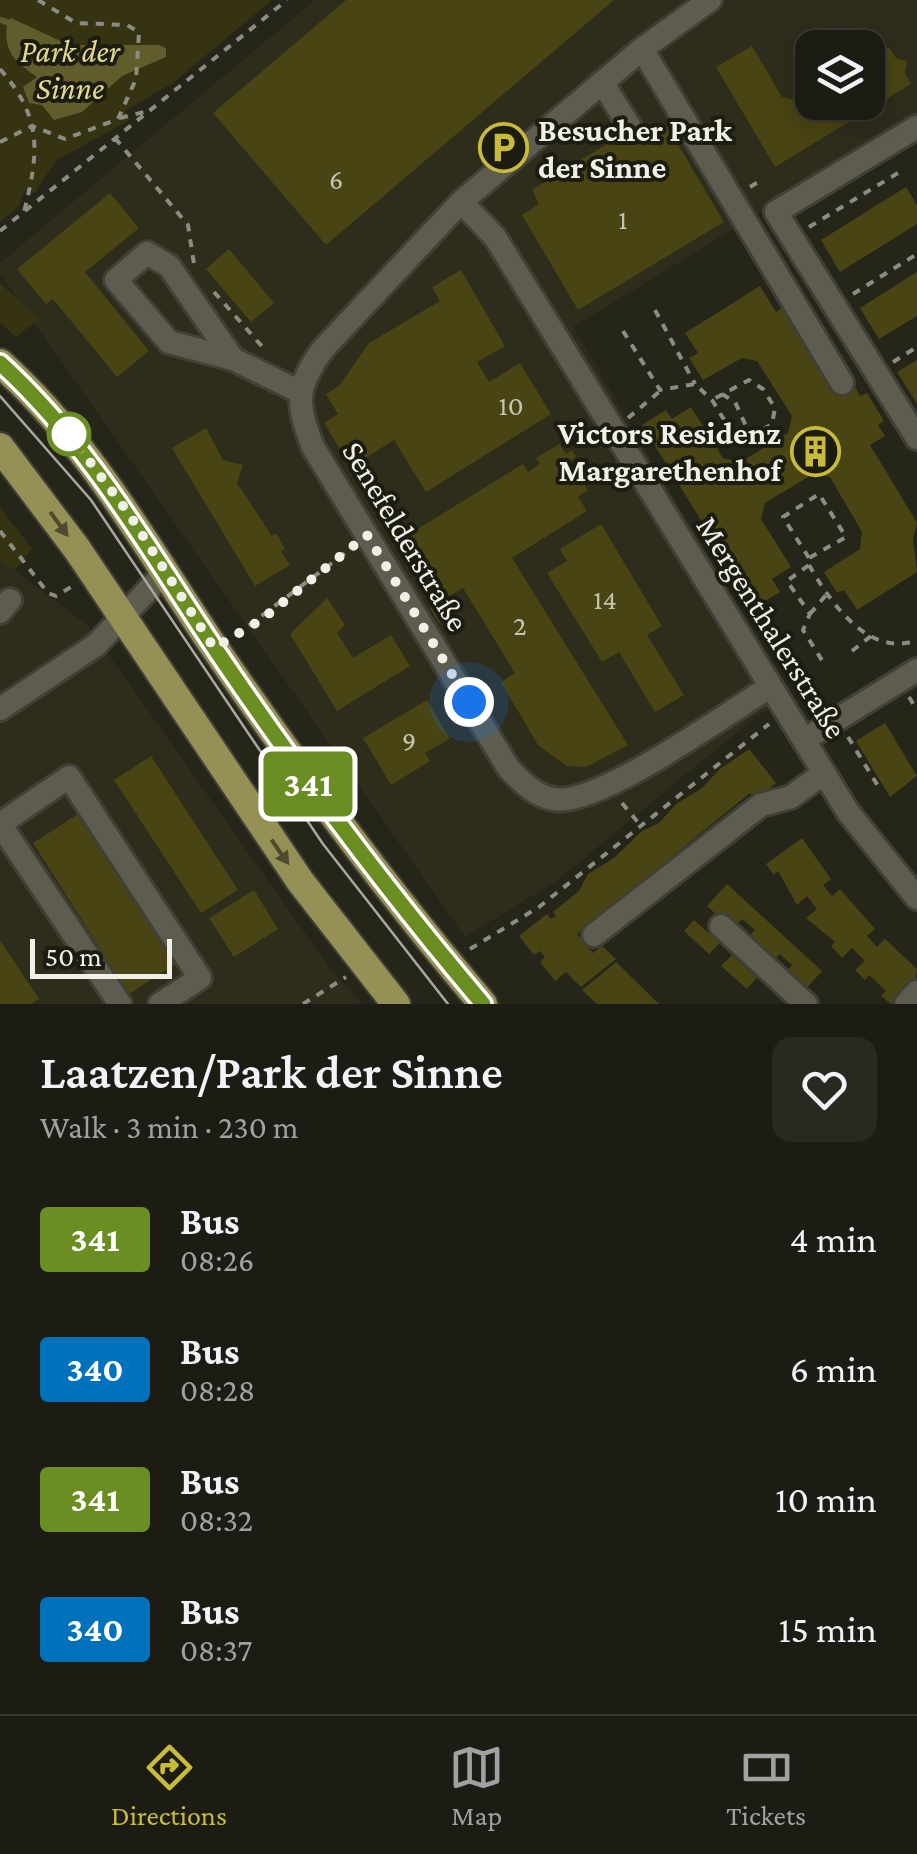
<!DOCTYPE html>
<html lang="en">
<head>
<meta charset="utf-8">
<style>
	:root { --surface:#1c1c14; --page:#292922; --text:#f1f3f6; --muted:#a0a1a0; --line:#3a3a34; --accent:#c8bb3b }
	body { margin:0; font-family:"Crimson Pro",serif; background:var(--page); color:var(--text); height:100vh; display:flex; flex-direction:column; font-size:38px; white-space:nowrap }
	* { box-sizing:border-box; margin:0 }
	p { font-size:32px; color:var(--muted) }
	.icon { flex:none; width:55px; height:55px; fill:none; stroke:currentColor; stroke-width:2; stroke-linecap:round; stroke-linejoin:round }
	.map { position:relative; height:1004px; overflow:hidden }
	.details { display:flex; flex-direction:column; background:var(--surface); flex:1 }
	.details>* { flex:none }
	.badge { padding:0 20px; border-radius:8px; font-size:35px; line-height:65px }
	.fabs { position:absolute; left:795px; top:30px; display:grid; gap:20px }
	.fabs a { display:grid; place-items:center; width:90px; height:90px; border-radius:20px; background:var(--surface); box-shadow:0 5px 25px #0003,0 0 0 2px var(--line); font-size:50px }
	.scale { position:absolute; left:30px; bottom:25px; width:142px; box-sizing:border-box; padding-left:10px; border:5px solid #f0f0e9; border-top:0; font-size:28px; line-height:35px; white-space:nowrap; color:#f0f0e9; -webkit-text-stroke:8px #1d1c11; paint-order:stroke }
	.you { position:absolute; width:50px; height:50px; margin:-25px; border:8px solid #fff; border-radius:50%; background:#1a73e8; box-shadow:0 0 0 15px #1a73e833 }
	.map>.badge { position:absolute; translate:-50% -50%; box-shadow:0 0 0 5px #fff }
	.round { display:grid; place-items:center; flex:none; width:105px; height:105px; border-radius:20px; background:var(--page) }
	.headline { display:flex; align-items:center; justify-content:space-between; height:170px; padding:0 40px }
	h1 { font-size:48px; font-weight:600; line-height:75px }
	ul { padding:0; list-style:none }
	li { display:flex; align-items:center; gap:30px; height:130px; padding:0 40px }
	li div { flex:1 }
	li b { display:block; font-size:38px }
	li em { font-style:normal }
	li .badge { min-width:110px; font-weight:700; text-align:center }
	.tab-bar { display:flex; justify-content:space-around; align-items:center; height:140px; border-top:2px solid var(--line); background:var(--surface); font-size:28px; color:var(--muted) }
	.tab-bar a { display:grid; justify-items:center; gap:5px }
	.tab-bar .active { color:var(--accent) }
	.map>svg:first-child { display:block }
	.built { fill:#2e2c1b; fill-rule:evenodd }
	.green { fill:#363313 }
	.water { fill:#615c2c }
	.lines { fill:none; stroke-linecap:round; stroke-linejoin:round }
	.stream { stroke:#615c2c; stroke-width:6 }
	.building { fill:#494413 }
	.minor-casing { stroke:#404037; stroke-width:28 }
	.major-casing { stroke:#404037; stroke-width:32 }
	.path { stroke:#8d8c83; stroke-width:4; stroke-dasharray:8 8; stroke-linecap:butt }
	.minor { stroke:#5d5c4f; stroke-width:22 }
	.major { stroke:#959056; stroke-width:28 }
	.tram { stroke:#a8a89f; stroke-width:2.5 }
	.oneway { fill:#4d4a2d }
	.line-casing { stroke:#fff; stroke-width:22 }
	.line { stroke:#6b8e23; stroke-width:15 }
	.walk { stroke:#f0f0e9; stroke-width:10; stroke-dasharray:0 18 }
	.stop-dot { fill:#fff; stroke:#6b8e23; stroke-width:5 }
	.labels { text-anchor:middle; stroke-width:8; stroke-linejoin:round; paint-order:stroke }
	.number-label { font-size:28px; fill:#c6c5b4 }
	.park-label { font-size:32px; font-style:italic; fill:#e2db8e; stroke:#1d1c11 }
	.poi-label { font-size:32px; font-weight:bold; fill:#f0f0e9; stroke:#1d1c11; text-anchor:start }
	.street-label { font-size:32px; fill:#f0f0e9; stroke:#1d1c11 }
</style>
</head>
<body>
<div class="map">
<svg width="917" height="1004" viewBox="0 0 917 1004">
	<rect width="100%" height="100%" fill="#26251a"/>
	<path class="built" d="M315,0H917V117L573,327L790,694L747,724L555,882L465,937L0,274V263ZM812,48H868V102H812Z
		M0,560L87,624L331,970L363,1004H0Z"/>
	<path class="green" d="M0,0H272L173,83L125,111L130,120L57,160L34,193L24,191L19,206L0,222Z
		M0,283L39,319L16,337L0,323Z
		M0,507L32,549L14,571L0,560Z"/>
	<path class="water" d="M11,18L69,45H159L166,48V57L122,76L82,112L54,120L42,105L29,103L23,87L37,77C16,62 3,54 7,22Z"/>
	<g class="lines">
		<path class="stream" d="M0,20L7,22"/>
	</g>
	<path class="building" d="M346,0H614L326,245L213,113Z
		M752,46L782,97L801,101L812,94V102H868V60L889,47L896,58L907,61L905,74L911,84L775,167L716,67Z
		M641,123L650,137L667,126L724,222L578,310L522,215L539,204L532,190Z
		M906,187L917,205V224L840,272L821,240Z
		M110,193L139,228L85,272L149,351L117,377L53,299L46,304L17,269Z
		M229,249L274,303L251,322L206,269Z
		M461,270L505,346L477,362L489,382L520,363L551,414L426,492L394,440L351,467L324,423L338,414L326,394L339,386L369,343L440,301L432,287Z
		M917,272V316L879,339L860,308Z
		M760,286L776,312L786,306L839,394L854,385L860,396L867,393L884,421L878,425L885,436L870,445L917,523L913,540L917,572L857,610L844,590L837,593L824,572L860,549L862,532L830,477L813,474L765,503L761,519L791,567L772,579L780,592L755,607L642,425L666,410L672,419L691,407L723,458L741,462L788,433L792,416L757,361L742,358L703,380L689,358L698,353L685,333Z
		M917,360V404L897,372Z
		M206,428L223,460L243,465L237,483L272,536L276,533L285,549L281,551L290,565L255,586L172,448Z
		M559,444L566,454L572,450L576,457L570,461L588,490L578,497L587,511L512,558L628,745L586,767L567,766L538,745L501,682L515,673L463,588L444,599L453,614L439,623L430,608L437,604L398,541L523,464L528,472L540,464L536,458Z
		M601,524L662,626L647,635L684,695L655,712L619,652L602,662L547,573L567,561L560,549Z
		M327,598L345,625L337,633L353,658L391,635L410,666L337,711L290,634Z
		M427,700L450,739L425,753L430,761L391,785L363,738Z
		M885,723L917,776L890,797L856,741Z
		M749,749L776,783L755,800L750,793L577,934L593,953L602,946L616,959L581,987L566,972L555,981L540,962L545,957L540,951L534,955L519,936L547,914L551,919L556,916L553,912L579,891L588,874L614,858L642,831L659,823L676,804L702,788L720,769Z
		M151,756L238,890L201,913L114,780Z
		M81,812L177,963L129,994L33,843Z
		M802,838L831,879L823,885L832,896L840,889L875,929L867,936L877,947L885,939L917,969L915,982L891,1004L881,996L886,991L869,975L865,980L855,970L865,961L852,948L842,958L831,946L835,942L806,918L817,909L807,896L797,905L778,871L774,875L766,864Z
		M727,884L822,971L802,993L783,975L792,965L780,954L770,964L745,941L755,930L742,919L732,929L707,906Z
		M254,890L278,929L234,957L209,918Z
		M694,920L720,943L709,954L684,931Z
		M0,940L39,999L32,1004H0Z
		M732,955L757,978L747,989L721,966Z
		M616,962L659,1004H597L582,990Z"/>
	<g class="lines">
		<defs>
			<path id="minor" d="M710,0L642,49L461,202L495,237L848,812L917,898
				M642,49L842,383
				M602,82L631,129
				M917,127L776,212L917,438
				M461,202L323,349C295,388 296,403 313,447L509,769C522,782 534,795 553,799C596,808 726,714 768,688
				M233,359L169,266L147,253L116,280L169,342L233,359L300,392
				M0,612L10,600
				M0,709L96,645L165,572
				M804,740L917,670
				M721,926L806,1004
				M594,935L761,805L791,797L824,773
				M120,1004L0,824L69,777L200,978L160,1004
				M906,1004L917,992"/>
			<path id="major" d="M0,363C90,443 147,548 214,647C298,770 386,890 483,1004
				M0,447L77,549L300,881L396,1004"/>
		</defs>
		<use href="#minor" class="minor-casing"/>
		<use href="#major" class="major-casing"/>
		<path class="path" d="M0,69C43,118 39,153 24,212
			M120,118L144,112
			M115,138L188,225L194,264
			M0,142L32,126L65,139L118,119L136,79L139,32L127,25L76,23L38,0
			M750,187L763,179
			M809,227L898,173
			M0,231L287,0
			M214,292L267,352
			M853,294L917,254
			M655,310L695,384
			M623,331L660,390L695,384L712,400L739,444L772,424L775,408L763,389L749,380L712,400
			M893,362L917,347
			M722,394L735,402L751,437
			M628,418L659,392
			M0,531L48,593L56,596L76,584
			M809,558L783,517L819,494L846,537L809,558V565L787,581L810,614L803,630L825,665
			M809,565C829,600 868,659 917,640
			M810,614L826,595
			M236,635L352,548
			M852,651L871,636
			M909,697L917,710
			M848,737L878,786
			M622,803L641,826
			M470,949L539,907L769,724
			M303,1004L346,977"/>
		<use href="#minor" class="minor"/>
		<use href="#major" class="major"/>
		<path class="tram" d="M0,396L91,500L323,844L448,1004"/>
	</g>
	<defs><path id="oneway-solid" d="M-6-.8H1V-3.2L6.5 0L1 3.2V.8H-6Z" transform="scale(2.5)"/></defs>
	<g class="oneway">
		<use href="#oneway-solid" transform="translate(59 524) rotate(54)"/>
		<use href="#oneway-solid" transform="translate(280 852) rotate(55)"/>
	</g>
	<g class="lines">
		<defs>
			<path id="line" d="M0,363C91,446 150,552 218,653C300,774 388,892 483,1004"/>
		</defs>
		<use href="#line" class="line-casing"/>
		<use href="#line" class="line"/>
		<path class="walk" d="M69,434L129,514L214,648L261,620L367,535L469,702"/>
	</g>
	<defs>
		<symbol id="parking-ring" viewBox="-11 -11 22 22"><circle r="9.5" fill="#1d1c11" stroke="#c8bb3b" stroke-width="1.5"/><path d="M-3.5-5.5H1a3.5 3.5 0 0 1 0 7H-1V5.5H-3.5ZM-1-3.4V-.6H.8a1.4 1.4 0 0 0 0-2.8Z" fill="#c8bb3b"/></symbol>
		<symbol id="building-ring" viewBox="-11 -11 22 22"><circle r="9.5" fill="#1d1c11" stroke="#c8bb3b" stroke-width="1.5"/><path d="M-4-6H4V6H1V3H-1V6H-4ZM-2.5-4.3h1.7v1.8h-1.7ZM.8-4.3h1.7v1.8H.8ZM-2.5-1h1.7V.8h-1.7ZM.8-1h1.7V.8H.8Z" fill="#c8bb3b"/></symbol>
	</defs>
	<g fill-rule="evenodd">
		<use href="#parking-ring" x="476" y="120" width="55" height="55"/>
		<use href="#building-ring" x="788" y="424" width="55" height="55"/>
	</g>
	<circle class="stop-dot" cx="69" cy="434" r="20"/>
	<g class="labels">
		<g class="number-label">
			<text x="336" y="189">6</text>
			<text x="623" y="229">1</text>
			<text x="511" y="415">10</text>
			<text x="605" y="609">14</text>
			<text x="520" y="635">2</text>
			<text x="409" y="750">9</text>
		</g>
		<g class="park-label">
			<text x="70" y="62">Park der<tspan x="70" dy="37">Sinne</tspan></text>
		</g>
		<g class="poi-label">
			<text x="538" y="141">Besucher Park<tspan x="538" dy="37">der Sinne</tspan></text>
			<text x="781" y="444" text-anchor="end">Victors Residenz<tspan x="781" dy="37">Margarethenhof</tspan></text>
		</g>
		<g class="street-label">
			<text transform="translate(406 536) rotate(59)" y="11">Senefelderstraße</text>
			<text transform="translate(772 627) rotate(58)" y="11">Mergenthalerstraße</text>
		</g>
	</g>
</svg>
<div class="fabs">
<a><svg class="icon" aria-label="layers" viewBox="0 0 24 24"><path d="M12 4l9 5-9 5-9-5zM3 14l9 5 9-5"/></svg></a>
</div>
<div class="scale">50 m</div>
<div class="you" style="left:469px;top:702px"></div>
<b class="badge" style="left:308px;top:784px;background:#6b8e23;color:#fff">341</b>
</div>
<section class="details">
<div class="headline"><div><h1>Laatzen/Park der Sinne</h1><p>Walk · 3 min · 230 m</p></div><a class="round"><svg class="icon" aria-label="heart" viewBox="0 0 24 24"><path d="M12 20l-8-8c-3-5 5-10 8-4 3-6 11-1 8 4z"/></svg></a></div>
<ul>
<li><span class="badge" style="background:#6b8e23;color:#fff">341</span><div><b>Bus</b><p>08:26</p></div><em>4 min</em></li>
<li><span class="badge" style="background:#0072bc;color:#fff">340</span><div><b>Bus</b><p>08:28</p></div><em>6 min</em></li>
<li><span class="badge" style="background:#6b8e23;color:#fff">341</span><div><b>Bus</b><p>08:32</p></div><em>10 min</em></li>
<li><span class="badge" style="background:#0072bc;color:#fff">340</span><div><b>Bus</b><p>08:37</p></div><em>15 min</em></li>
</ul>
</section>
<nav class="tab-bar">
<a class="active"><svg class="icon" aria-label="directions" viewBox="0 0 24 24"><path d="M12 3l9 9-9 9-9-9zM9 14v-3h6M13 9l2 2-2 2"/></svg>Directions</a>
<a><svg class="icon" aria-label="map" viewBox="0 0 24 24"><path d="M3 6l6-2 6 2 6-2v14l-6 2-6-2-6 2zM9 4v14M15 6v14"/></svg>Map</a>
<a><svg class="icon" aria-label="tickets" viewBox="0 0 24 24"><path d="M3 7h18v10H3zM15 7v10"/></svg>Tickets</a>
</nav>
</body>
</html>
